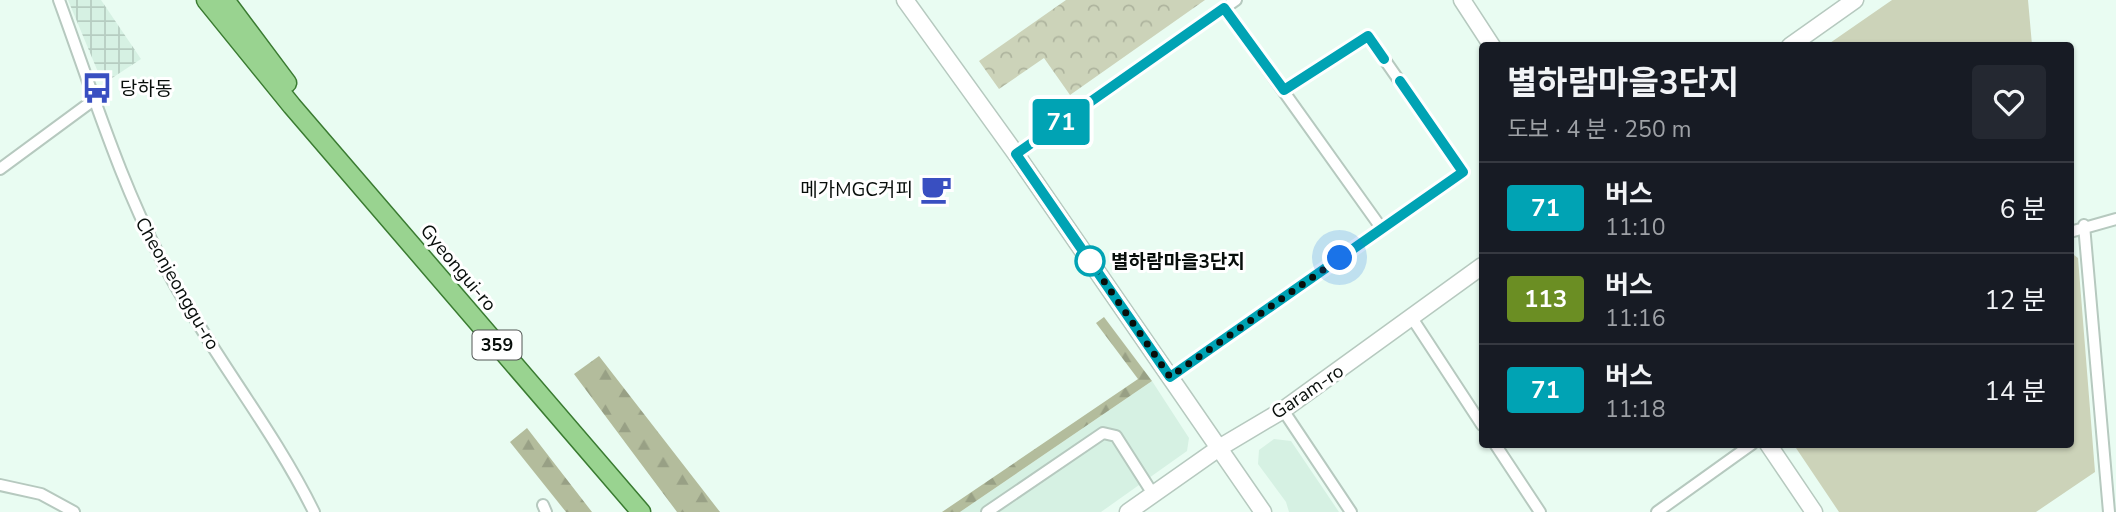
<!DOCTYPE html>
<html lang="ko">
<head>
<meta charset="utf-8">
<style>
	:root { --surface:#171b24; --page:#242831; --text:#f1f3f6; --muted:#9ea1a6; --line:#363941 }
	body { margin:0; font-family:"Nunito Sans","Noto Sans KR",sans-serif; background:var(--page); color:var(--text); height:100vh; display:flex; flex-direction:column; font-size:26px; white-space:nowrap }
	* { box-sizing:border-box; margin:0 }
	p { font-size:23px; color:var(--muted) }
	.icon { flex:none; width:38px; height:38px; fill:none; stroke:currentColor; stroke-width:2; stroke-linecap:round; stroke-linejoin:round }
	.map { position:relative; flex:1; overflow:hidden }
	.panel { position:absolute; left:1479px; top:42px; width:595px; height:406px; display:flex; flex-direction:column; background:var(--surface); border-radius:7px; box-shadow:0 2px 5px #0004 }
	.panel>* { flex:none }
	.badge { padding:0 14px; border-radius:5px; font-size:24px; line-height:46px }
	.you { position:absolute; width:35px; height:35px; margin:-18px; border:5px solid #fff; border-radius:50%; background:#1a73e8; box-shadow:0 0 0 10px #1a73e833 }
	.map>.badge { position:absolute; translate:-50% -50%; box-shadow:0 0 0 4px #fff }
	.round { display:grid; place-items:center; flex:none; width:74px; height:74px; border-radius:7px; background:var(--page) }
	.summary { display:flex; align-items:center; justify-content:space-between; height:119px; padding:0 28px }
	h1 { font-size:33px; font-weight:700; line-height:52px }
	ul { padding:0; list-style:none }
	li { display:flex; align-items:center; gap:21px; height:91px; padding:0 28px; border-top:2px solid var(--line) }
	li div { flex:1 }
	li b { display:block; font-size:26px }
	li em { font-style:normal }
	li .badge { min-width:77px; font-weight:700; text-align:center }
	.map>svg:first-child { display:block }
	.built { fill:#d6f1e3 }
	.industrial { fill:url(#industrial-grid) }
	.forest { fill:url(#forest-firs) }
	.park { fill:url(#park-crowns) }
	.garden { fill:#ccd3b9 }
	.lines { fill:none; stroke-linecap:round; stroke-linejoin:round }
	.street-casing { stroke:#b6c9bf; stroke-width:14 }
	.secondary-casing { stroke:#b6c9bf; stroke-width:19 }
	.primary-casing { stroke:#3a7b31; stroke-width:21 }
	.street { stroke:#fff; stroke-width:10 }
	.secondary { stroke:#fff; stroke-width:16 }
	.primary { stroke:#99d390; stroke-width:18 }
	.line-casing { stroke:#fff; stroke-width:16 }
	.line { stroke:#00a3b4; stroke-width:10 }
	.walk { stroke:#080e0b; stroke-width:7; stroke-dasharray:0 12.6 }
	.stop-dot { fill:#fff; stroke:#00a3b4; stroke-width:3.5 }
	.labels { text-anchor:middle; stroke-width:6; stroke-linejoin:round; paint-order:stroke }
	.shield { fill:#fff; stroke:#525654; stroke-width:2 }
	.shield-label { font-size:18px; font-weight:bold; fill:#080e0b }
	.poi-label { font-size:19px; fill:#080e0b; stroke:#fff; text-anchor:start }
	.stop-label { font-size:19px; font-weight:bold; fill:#080e0b; stroke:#fff; text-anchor:start }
	.street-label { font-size:19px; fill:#080e0b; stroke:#fff }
</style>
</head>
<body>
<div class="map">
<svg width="2116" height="512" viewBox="0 0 2116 512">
	<defs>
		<pattern id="industrial-grid" width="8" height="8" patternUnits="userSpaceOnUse" patternTransform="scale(1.75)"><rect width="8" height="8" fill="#d6f1e3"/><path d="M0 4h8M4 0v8" fill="none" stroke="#b6cdc1"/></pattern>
		<pattern id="forest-firs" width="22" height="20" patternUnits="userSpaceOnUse" patternTransform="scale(1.75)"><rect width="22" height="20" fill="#b3bc9c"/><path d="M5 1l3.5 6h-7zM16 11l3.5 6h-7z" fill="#98a085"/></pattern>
		<pattern id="park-crowns" width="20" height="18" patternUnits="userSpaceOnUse" patternTransform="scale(1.75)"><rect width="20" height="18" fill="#ccd3b9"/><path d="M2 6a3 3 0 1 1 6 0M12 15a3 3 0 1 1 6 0" fill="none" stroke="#aeb49e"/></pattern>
	</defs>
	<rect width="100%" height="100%" fill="#e9fcf2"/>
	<path class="built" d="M1152,381L1189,438L1187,451L1101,512H960Z
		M1274,439L1291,441L1339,512H1289L1286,502L1258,464L1259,450Z"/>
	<path class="industrial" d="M68,0H101L141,59L103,84Z"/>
	<path class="forest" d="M1104,317L1152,381L960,512H942L1138,379L1096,323Z
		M599,356L720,512H677L574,374Z
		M527,428L592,512H566L510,442Z"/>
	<path class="park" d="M1066,0H1205L1070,95L1044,58L999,89L979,61Z"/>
	<path class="garden" d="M1892,0H2028L2032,45H1827Z
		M2070,252L2078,258L2095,472L2036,512H1839L1796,448L1797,445L2070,444Z"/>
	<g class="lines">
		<defs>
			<path id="street" d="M59,0C93,93 122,189 170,276C214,357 273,429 314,512
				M1224,8L1382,229
				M1016,154L1236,0
				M0,169L95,99
				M2084,225L2109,512
				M2070,232L2116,219
				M1412,318L1482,425
				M1170,377L1463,172L1368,36L1284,90
				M1283,410L1351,512
				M1495,444L1540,512
				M0,485L41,494L74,512
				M543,505L546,512
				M987,512L1103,433L1116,436L1153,494
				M1657,512L1752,444"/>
			<path id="secondary" d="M905,0L1016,154L1263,512
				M1462,0L1492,46
				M1790,46L1855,0
				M1768,444L1814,512
				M1128,512L1219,448L1283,410L1482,266"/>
			<path id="primary" d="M206,0L292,106L641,512
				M225,0L287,83"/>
		</defs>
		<use href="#street" class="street-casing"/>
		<use href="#secondary" class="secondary-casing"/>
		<use href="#primary" class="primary-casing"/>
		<use href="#street" class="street"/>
		<use href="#secondary" class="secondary"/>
		<use href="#primary" class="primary"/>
	</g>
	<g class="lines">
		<defs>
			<path id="line" d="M1384,59L1368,36L1284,90L1224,8L1016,154L1170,377L1463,172L1400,81"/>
		</defs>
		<use href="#line" class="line-casing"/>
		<use href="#line" class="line"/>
		<path class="walk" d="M1090,261L1170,377L1340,258"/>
	</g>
	<defs>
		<symbol id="bus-bare" viewBox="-9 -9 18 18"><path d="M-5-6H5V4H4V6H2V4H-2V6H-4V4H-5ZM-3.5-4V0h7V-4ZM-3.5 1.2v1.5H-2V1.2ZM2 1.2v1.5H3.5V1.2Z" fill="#394fc1" stroke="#fff" stroke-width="2.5" paint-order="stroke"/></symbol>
		<symbol id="cafe-bare" viewBox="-9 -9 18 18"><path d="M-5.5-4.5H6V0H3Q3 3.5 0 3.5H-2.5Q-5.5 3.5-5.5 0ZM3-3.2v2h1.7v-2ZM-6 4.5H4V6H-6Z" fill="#394fc1" stroke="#fff" stroke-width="2.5" paint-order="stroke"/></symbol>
	</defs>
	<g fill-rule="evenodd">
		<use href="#bus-bare" x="75" y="66" width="44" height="44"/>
		<use href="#cafe-bare" x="914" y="167" width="44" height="44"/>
	</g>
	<circle class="stop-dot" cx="1090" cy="261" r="14"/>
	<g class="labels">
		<rect class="shield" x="472.5" y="330.5" width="49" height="29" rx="5"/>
		<g class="shield-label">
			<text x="497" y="351">359</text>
		</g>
		<g class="poi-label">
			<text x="120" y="95">당하동</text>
			<text x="913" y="196" text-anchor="end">메가MGC커피</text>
		</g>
		<g class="stop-label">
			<text x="1111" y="268">별하람마을3단지</text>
		</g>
		<g class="street-label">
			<text transform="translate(459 267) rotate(50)" y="7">Gyeongui-ro</text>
			<text transform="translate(178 283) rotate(60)" y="7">Cheonjeonggu-ro</text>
			<text transform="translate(1307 391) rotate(-34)" y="7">Garam-ro</text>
		</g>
	</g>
</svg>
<div class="you" style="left:1340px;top:258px"></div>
<b class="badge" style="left:1061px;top:122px;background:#00a3b4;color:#fff">71</b>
<section class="panel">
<div class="summary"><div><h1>별하람마을3단지</h1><p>도보 · 4 분 · 250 m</p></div><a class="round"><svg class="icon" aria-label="heart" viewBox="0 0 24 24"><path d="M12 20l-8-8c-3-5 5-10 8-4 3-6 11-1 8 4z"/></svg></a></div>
<ul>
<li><span class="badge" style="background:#00a3b4;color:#fff">71</span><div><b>버스</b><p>11:10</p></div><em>6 분</em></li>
<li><span class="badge" style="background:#6b8e23;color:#fff">113</span><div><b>버스</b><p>11:16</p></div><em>12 분</em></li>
<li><span class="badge" style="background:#00a3b4;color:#fff">71</span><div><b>버스</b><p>11:18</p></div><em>14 분</em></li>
</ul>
</section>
</div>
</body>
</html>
